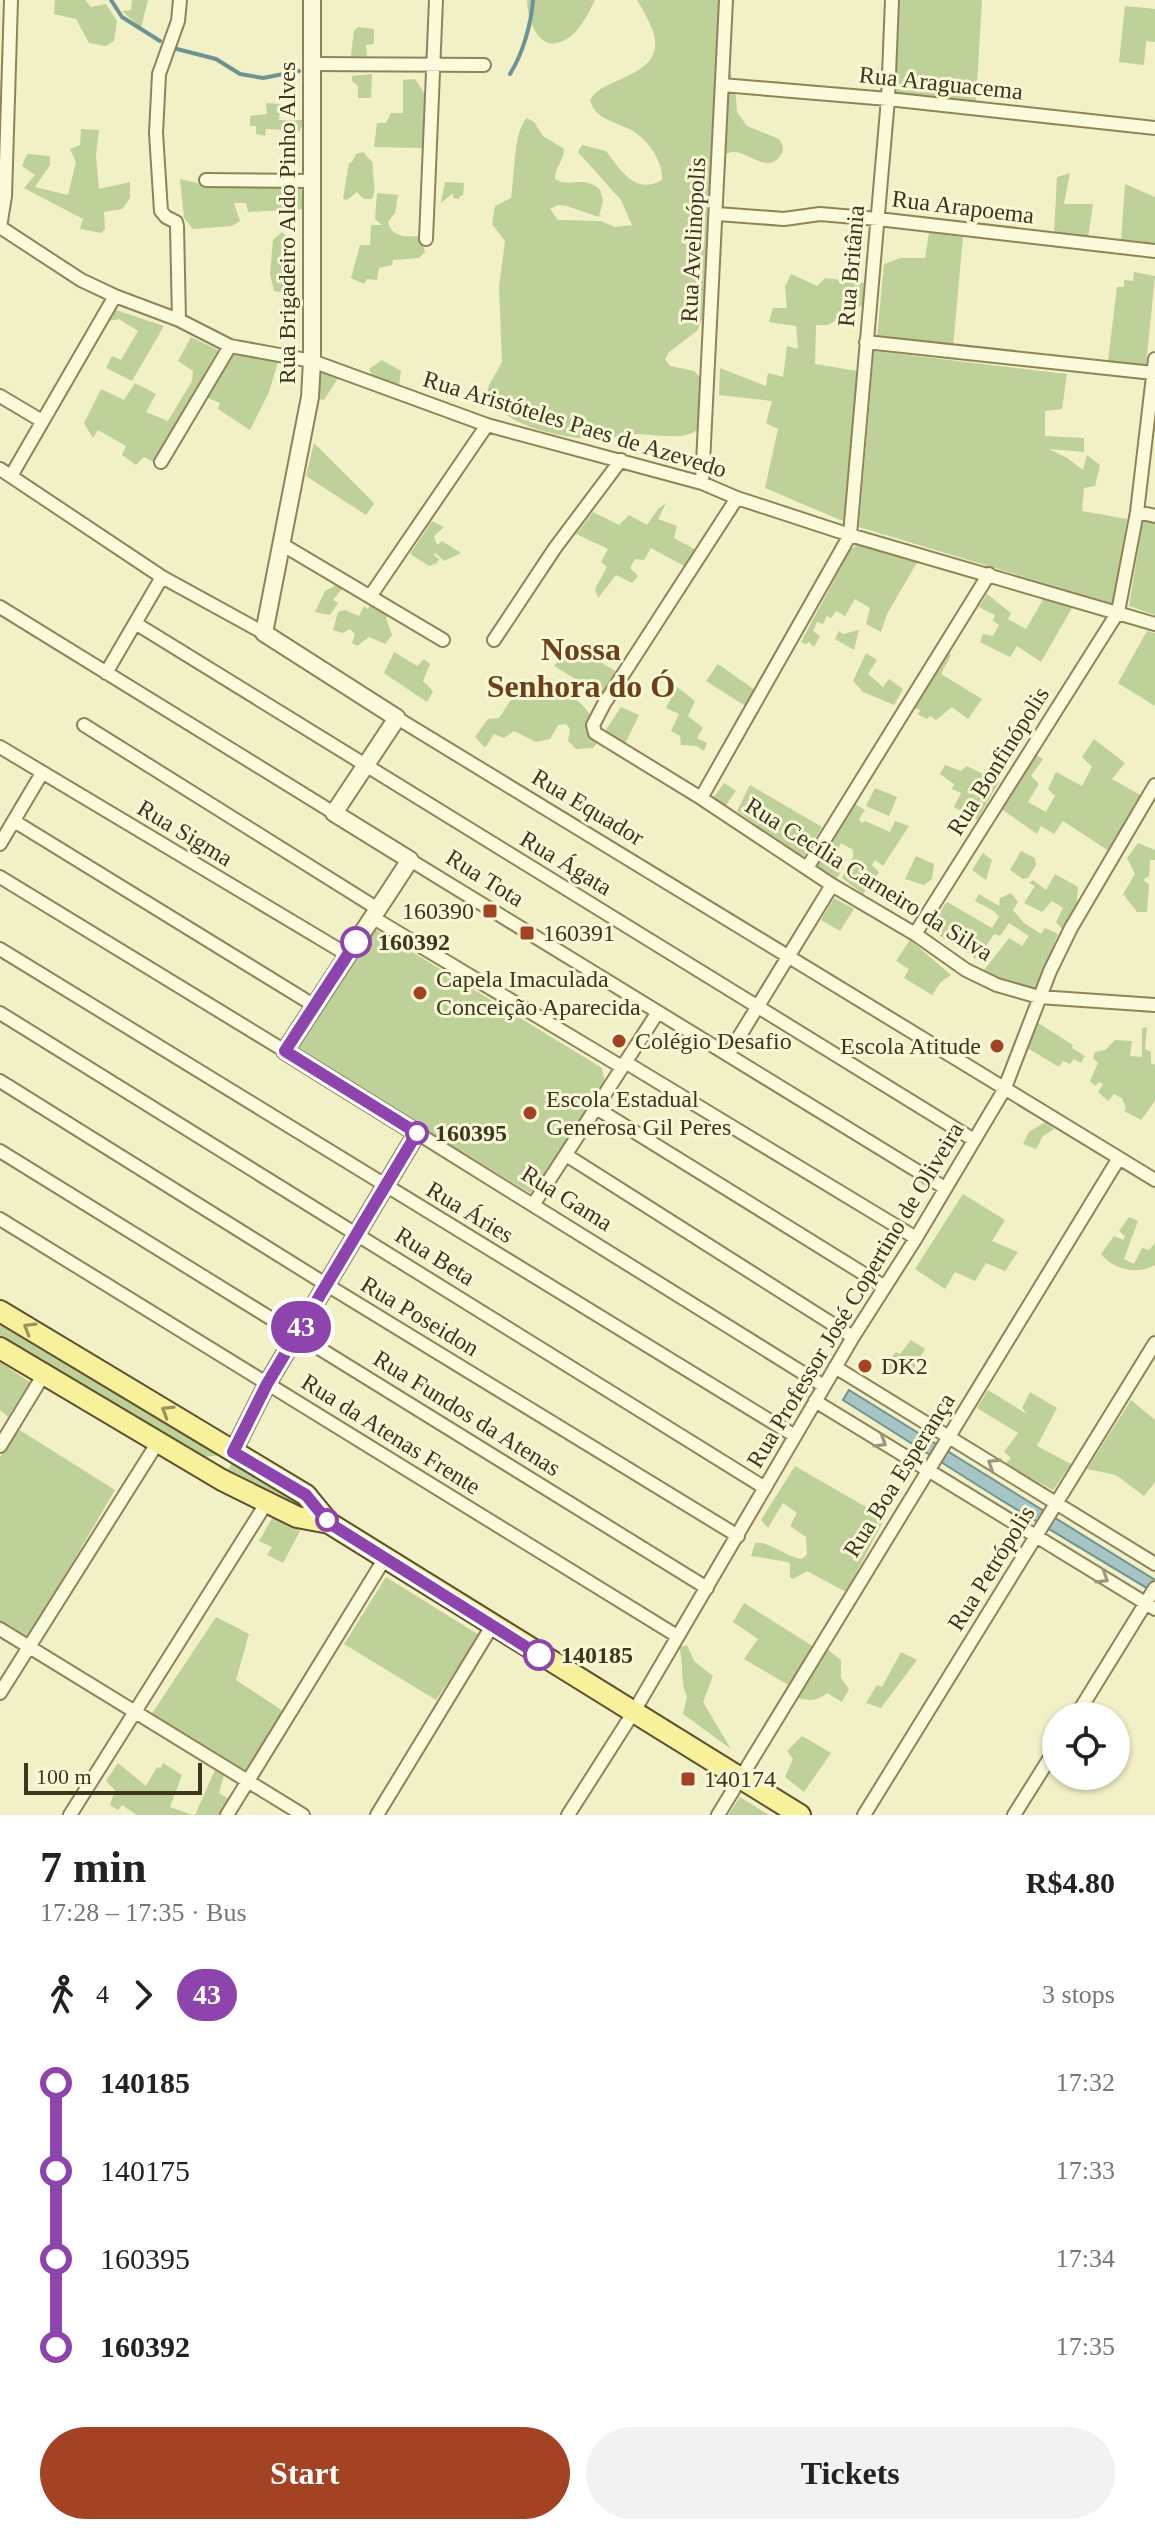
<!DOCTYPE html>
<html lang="en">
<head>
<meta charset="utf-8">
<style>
	:root { --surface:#fff; --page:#f2f2f2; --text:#222; --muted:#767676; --accent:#a34324 }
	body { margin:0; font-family:Georgia,serif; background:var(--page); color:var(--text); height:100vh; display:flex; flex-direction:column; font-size:30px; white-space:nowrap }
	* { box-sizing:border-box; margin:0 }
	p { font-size:26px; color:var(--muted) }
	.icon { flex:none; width:44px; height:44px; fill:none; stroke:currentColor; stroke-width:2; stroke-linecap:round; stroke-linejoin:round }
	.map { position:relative; height:1815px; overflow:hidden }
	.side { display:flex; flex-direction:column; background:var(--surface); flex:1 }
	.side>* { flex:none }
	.badge { padding:0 16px; border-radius:26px; font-size:28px; line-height:52px }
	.fabs { position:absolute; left:1042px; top:1702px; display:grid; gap:16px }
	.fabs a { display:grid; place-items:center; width:88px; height:88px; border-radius:50%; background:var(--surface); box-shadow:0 2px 6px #0004; font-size:40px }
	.scale { position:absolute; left:24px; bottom:20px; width:178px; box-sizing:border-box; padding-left:8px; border:4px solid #3e351e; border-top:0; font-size:22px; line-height:28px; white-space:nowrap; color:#3e351e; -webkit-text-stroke:6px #f8f7d6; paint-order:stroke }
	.map>.badge { position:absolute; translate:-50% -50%; box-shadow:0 0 0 4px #fff }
	.legs { display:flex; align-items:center; gap:12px; height:88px; padding:0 40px; font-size:26px }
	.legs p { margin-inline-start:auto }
	.head { display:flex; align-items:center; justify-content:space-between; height:136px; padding:0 40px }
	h1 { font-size:44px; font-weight:800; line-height:60px }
	.primary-button { display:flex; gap:16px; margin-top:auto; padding:16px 40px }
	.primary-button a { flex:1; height:92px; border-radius:48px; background:var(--accent); color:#fff; font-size:32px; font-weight:800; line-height:92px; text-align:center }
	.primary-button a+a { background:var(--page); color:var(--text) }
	ul { padding:0 40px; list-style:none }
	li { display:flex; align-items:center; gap:28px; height:88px; font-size:30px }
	li i { display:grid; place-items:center; width:12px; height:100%; margin:0 10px; background:currentColor }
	li i::after { content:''; width:20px; height:20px; margin:-10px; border:6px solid; border-radius:50%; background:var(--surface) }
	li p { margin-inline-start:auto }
	li:first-child i { background:linear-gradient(#0000 50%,currentColor 0) }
	li:last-child i { background:linear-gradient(currentColor 50%,#0000 0) }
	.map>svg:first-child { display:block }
	.green { fill:#bdd198 }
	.water { fill:#a7c5c4; stroke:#6d9494; stroke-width:2 }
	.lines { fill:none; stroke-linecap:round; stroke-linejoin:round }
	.stream { stroke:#6d9494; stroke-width:4 }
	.minor-casing { stroke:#8f8359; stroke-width:16 }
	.tertiary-casing { stroke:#8f8359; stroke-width:20 }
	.primary-casing { stroke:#5d4f2e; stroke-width:24 }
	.minor { stroke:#fbfada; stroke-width:12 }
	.tertiary { stroke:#fbfada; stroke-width:16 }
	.primary { stroke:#f7f19b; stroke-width:20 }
	.oneway { stroke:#9a935c }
	.oneway2 { stroke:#9c987c }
	.line-1-casing { stroke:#fff; stroke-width:18 }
	.line-1 { stroke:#8e44ad; stroke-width:12 }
	.poi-dot { fill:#a34324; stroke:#f8f7d6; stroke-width:3 }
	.stop-1-dot { fill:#fff; stroke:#8e44ad; stroke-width:4 }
	.labels { text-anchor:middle; stroke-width:6; stroke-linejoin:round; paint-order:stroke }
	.street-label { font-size:24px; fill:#3e351e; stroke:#f8f7d6 }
	.poi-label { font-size:24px; fill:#3e351e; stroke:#f8f7d6; text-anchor:start }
	.stop-label { font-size:24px; font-weight:bold; fill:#3e351e; stroke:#f8f7d6; text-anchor:start }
	.district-label { font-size:32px; font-weight:bold; fill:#6e401a; stroke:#f8f7d6 }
</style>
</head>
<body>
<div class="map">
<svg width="1155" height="1815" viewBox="0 0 1155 1815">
	<rect width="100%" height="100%" fill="#f2f0c6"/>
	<path class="green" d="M55,0H85L91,7L106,4L117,21L114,41L106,46L89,43L76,19L54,14Z
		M132,0H148L141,28L122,11L131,10Z
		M527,0H595C589,13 577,36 563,41C538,53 527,18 527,0Z
		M637,0H735L727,13L726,60L735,86L737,112L747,126L779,139C783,145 785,150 780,156C768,174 747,151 733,152C724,153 718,159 712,165L707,308L697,331L669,352L665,359L670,366L694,371L706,383L700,428C683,443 655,433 634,434C622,435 609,439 597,439C564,439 502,426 487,394L489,385L502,362L499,287L505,241L492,224L495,206L511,198C515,177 513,131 527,118L534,122L543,136L564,149C564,160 555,167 555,179C570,189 583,174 600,190L603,200L599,217L567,206L558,205L550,209L558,220L601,221L615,227L632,225L621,200L578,152L582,145L606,151C620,169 635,196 662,180C664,162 646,136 629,129C613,121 595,119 590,100C597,88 609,85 621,79C669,59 659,37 637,0Z
		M898,0H982L976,101L893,94Z
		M1125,6L1155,9V42L1146,41L1144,65L1119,62Z
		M358,27L374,29V44L366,45L367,56H351L354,31Z
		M372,74L371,98H358V86L352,81V76Z
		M415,79L430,101L426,148L374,147L377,123H386L391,113H403V80Z
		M266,103L281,104L279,120H304L300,131L266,129L265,136L256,134V126H250V116L267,114Z
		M81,129L99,130L96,155L99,189L130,182V198L122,209L104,212L105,229L101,233L80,229L83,219L24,188L35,175L22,166L27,154L50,156V165L35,187L68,195L76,162L70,149L80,145Z
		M363,152L373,163C371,177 378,185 372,199H364L357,192L347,200L343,199L349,163L352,162L356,154Z
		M1070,173L1064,204H1093L1088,238L1054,234L1057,177Z
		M180,179L201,184L301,186L303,209L248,212L246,203H234L240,221L232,226L193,229L184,218Z
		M445,182L464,183L463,195L459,197L460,199L453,198V193L441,203Z
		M1125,184L1155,197V246L1121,242Z
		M377,193L398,195L395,213L388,222C392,238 407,237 421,236L425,252L419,258L393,260L392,265L379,268L377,280L367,279L364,284L351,278L360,245H370L371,225H382L375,219Z
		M282,232L296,245V295L274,291L270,274L273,240Z
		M929,233L963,237L953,347L877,337L884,264L901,258H925Z
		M1134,272L1155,276L1146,365L1108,361L1117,287H1124V280L1133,281Z
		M791,274L817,286L825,278L865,283L863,305L828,325H816L815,364L857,371L845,522L765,488L778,429L766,423L772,401L719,395L720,368L766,386L768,373L783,377L787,346L798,349L796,326L769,322L773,308H787L785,287Z
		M113,309L164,326L132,381L106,368L112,356L121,360L138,331L119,319L108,321Z
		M191,337L218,350L153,462L144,457L136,465L122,455L126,446L98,430L93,438L84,423L101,389L124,400L135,383L156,394L146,412L168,421L192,381L193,371L178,361Z
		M874,351L1067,374L1062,409L1045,411V436L1084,438V452L1049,449L1067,458L1083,470L1087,455L1100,465L1095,486L1084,488L1082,511L1127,519L1114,604L859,527Z
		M236,352L278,362L269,392L250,430L218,409L220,403L206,397Z
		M382,360L401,371L399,385L393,387L381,383L372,376L369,369Z
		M320,370L338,378L324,400L318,399Z
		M314,443L371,500L374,504L366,515L306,476Z
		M666,503L658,519L677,526L674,538L696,550L686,567L651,548L644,560L635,559L630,568L638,576L632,583L616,575L598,598L595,589L607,567L601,562L608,549L576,534L593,512L619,525L629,515L647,525L658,509Z
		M1143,520L1155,523V615L1129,606Z
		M432,521L444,527L434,536L437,545L442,541L461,553L444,561L435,553L434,555L439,559L437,563L429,566L410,554Z
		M859,543L919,559L887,614L881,632L866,624L870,608L855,599L845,616L836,611L831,618L827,616L823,624L817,622L813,631L820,636L814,647L809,642L806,644L801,642L850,550Z
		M336,585L342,589L333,600L338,603L330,615L315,612L325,591Z
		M987,594L1011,613L1008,619L1026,629L1044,598L1073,606L1041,662L1017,646L1010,657L980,642L983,634L993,636L999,625L993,621L995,615L979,607Z
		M371,605L389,615L386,618L392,635L385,644L369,637L357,646L352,643L355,634L350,629L343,633L333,630L338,612L345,610L359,616L364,606L367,609Z
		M859,630L854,650L835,639L839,631L843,634Z
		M1147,631L1155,633V706L1118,683Z
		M570,644L617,672L602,695L554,666Z
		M394,652L417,666L424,659L430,664L423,681L433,691L427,702L384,673Z
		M947,652L951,655L941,674L982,699L968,719L952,707L936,720L930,716L927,719L917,714L921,710L913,708Z
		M866,653L877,660L868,674L883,687L889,679L903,689L894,705L863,692L853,681Z
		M718,664L755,690L747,707L706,681Z
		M546,678L554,680L553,691L555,697L569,693C576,700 589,709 591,718C594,728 591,734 597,743L593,748L576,749L568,741L570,729L566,724L558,725L550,739L536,742L514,731L504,738L494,734L485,748L475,737L488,719L499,718L524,680L539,687Z
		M677,687L695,701L688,716L703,728L697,738L707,743L704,751L696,746L681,745L680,736L671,731L679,714L666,708Z
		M621,707L639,715L623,748L604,733Z
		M1094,739L1125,763L1112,779L1144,797L1112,853L1063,821L1054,834L1041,826L1037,834L1000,808L1035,754L1043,759L1031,776L1039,784L1028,802L1046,812L1055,796L1048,789L1056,772L1082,786L1092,767L1082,757Z
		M945,765L961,771L967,766L999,782L977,820L954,807L961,793L952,789L954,784L940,774Z
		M724,783L736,791L724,808L712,800Z
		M750,785L822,827L802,859L757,832L758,826L737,811Z
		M875,788L897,797L889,816L866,806Z
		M853,803L865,810L859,819L862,823L865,821L890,832L895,821L909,826L883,866L875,860L872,865L879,872L863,894L842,878L853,857V850L841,843L833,860L843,868L837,878L816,866Z
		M1138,843L1155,850V860H1150L1149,876L1143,880L1149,884L1147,912H1137L1123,894L1135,874L1127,858Z
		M1021,851L1035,858L1036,865L1028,878L1023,879L1010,870Z
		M983,853L992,860L986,880L972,870Z
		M916,856L934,864L932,879L924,885L905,879Z
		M1055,874L1078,887L1076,912L1065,932L1056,922L1063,908L1052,901L1042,912L1024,903L1035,886L1029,883L1033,880L1046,890Z
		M1011,893L1018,902L1013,910L1024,923L1041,934L1045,928L1058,934L1035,991L981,974L1009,938L1022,946L1029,936L1009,923L1000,936L994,934L986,946L981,962L928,928L947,902L992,928L999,917L994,911L975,901L979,894L999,906L1000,898Z
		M834,898L854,909L840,931L821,920Z
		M373,928L602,1068L605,1083L536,1191L530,1193L296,1051Z
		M910,940L951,975L941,982L932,995L904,978L909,969L896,961Z
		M1038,1023L1073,1045L1072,1048L1085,1056L1081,1063L1074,1059L1070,1064L1063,1061L1059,1067L1024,1046Z
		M1147,1027L1145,1049L1151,1052V1063L1155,1065V1101L1141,1120L1124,1111L1126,1108L1122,1098L1114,1094L1108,1101L1098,1092L1103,1084L1099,1082L1095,1086L1090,1081L1098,1063L1093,1058L1095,1052L1105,1050L1115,1040L1132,1041L1130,1056L1142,1057V1028Z
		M1045,1122L1054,1129L1043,1136L1036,1149L1023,1144L1029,1132Z
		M963,1194L1005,1220L992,1241L1018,1252L1005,1271L986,1263L975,1281L955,1272L945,1289L915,1269Z
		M1129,1217L1138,1221L1124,1259L1134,1264L1142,1248L1149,1250L1155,1243V1265C1137,1275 1114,1270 1101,1254L1114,1236L1123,1240L1125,1236L1119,1231Z
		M0,1322L220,1455L204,1457L182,1449L0,1338Z
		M911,1340L925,1349L909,1376L903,1372L888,1371L892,1356L896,1352L900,1354Z
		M0,1362L30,1382L8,1417L0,1410Z
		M988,1390L1027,1414L1022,1408L1030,1392L1057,1408L1037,1446L1071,1464L1053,1490L1005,1464L1011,1458L1004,1452L1018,1433L977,1408Z
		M1131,1400L1155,1420V1482L1144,1496L1116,1475L1087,1469Z
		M18,1429L115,1490L26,1642L0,1624V1457Z
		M233,1462L315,1515L226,1472Z
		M795,1466L885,1518L846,1592L807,1571L793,1579L790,1577V1564L788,1562L751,1556L755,1543C771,1541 785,1557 802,1559L807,1554L806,1537L790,1526L797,1513L783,1503L768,1528L761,1520Z
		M274,1515L300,1531L283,1563L267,1555L272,1547L259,1541Z
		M386,1577L479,1635L436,1700L344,1644Z
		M744,1603L814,1647L790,1686L744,1659L758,1639L733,1622Z
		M216,1617L249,1634L236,1680L283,1711L247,1773L151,1715Z
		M687,1645L694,1661L713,1676L703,1702L731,1749L683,1714L687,1696C680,1683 684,1662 679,1647Z
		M827,1649L841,1660V1678L849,1689L842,1702L827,1693C818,1701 809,1701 797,1698Z
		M901,1652L917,1660L881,1708L866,1703L877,1685L882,1687Z
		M802,1736L831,1753L804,1792L785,1777L793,1759L787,1751Z
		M118,1763L146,1786L157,1767L161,1768L163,1763L182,1775L170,1807L192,1815H137L122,1805L118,1810L110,1805L115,1790L106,1781Z
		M215,1770L224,1775L219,1793L231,1800L222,1815H195Z
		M740,1797L769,1815H728Z"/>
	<path class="water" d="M849,1390L1155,1580V1593L1001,1500L843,1400Z"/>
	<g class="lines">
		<path class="stream" d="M111,0L122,17L160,41
			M177,49L216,59L240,74L263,78L299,71
			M510,74C523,53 531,25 533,0"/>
		<defs>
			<path id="minor" d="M312,64L484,65
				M722,85L888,99L1155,128
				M206,180L311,181
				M717,214L784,219L820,214L878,219L1155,251
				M0,227L81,280L115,296L179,320L230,346L312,361L487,425L702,483L737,498L850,535L1155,624
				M0,227L5,196L11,0
				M426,239L436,0
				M179,320L177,226L176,222L166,217L161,211L156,133L159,74L178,21L180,0
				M866,342L1153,373
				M0,396L42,421
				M161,462L230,346
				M0,469L162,577L264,633
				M11,476L115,296
				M702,483L726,0
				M737,498L604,704L593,725L595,733L701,798L832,885L915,934L966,970L997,985L1039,997L1155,1005
				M1137,512L1155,516
				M283,545L443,640
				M371,595L487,425
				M0,607L334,813
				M135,623L974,1140
				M494,640L555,548L621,460
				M106,673L162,577
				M397,718L1155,1180
				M84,725L378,909
				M0,747L348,955
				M701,798L850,535L888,99L892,0
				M14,821L315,1006
				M0,844L42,773
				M410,860L945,1188
				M807,868L989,574
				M0,877L285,1051
				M372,917L622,1067
				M915,934L1118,612L1137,512L1155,359
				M0,949L795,1436
				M0,1013L765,1488
				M728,1055L832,885
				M625,1062L916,1238
				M0,1081L327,1285L738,1536
				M596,1108L885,1287
				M417,1133L824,1386
				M0,1151L707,1588
				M566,1155L853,1337
				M533,1205L658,1012
				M0,1219L677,1636
				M835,1367L1155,1564
				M815,1401L1155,1609
				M0,1446L44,1374
				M0,1629L303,1815
				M0,1693L158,1442
				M1076,1716L1155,1588
				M70,1815L267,1502
				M227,1815L385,1558
				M377,1815L492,1626
				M568,1815L633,1713L853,1337L916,1238L1004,1090L1050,971L1071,928L1155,785
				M718,1815L1119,1158
				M864,1815L1155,1343
				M1014,1815L1056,1748"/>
			<path id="tertiary" d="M233,1452L267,1384L417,1133L285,1051L410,860L334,813L397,718L264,633L310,397L312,361V0"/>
			<path id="primary" d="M0,1311L306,1495L329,1523L800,1815
				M0,1348L222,1480L297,1517L329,1523"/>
		</defs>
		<use href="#minor" class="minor-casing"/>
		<use href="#tertiary" class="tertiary-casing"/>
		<use href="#primary" class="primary-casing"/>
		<use href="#minor" class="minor"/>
		<use href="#tertiary" class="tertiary"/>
		<use href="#primary" class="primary"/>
	</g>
	<defs><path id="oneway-chevron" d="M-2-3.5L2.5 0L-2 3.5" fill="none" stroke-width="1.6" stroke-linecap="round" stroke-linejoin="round" transform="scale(2)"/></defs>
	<g class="oneway">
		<use href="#oneway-chevron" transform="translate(29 1328) rotate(-149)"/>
		<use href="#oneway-chevron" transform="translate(167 1411) rotate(-149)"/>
	</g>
	<g class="oneway2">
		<use href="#oneway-chevron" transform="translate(881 1442) rotate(31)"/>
		<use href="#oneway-chevron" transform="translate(993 1464) rotate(-148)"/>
		<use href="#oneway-chevron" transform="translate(1103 1578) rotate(32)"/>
	</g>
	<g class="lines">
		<defs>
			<path id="line-1" d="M356,942L285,1051L417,1133L267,1384L233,1452L306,1495L329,1523L539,1655"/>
		</defs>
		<use href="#line-1" class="line-1-casing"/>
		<use href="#line-1" class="line-1"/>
	</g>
	<g class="poi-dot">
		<rect x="482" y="903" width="16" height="16" rx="4"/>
		<rect x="519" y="925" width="16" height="16" rx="4"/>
		<circle cx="420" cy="993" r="8"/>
		<circle cx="619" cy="1041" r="8"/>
		<circle cx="997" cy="1046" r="8"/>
		<circle cx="530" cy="1113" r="8"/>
		<circle cx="865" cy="1366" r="8"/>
		<rect x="680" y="1771" width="16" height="16" rx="4"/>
	</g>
	<g class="stop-1-dot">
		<circle cx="356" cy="942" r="14"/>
		<circle cx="417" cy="1133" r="10"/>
		<circle cx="327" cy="1520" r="10"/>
		<circle cx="539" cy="1655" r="14"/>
	</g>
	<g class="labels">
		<g class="street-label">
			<text transform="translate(941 83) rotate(6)" y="8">Rua Araguacema</text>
			<text transform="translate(963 207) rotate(7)" y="8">Rua Arapoema</text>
			<text transform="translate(287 223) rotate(-90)" y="8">Rua Brigadeiro Aldo Pinho Alves</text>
			<text transform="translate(693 240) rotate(-87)" y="8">Rua Avelinópolis</text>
			<text transform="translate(851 266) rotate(-85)" y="8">Rua Britânia</text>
			<text transform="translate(575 424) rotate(17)" y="8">Rua Aristóteles Paes de Azevedo</text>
			<text transform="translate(998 761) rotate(-58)" y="8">Rua Bonfinópolis</text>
			<text transform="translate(588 807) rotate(31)" y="8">Rua Equador</text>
			<text transform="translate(185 833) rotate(31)" y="8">Rua Sigma</text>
			<text transform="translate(566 863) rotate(31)" y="8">Rua Ágata</text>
			<text transform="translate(485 878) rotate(32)" y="8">Rua Tota</text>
			<text transform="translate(869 879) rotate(32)" y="8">Rua Cecília Carneiro da Silva</text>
			<text transform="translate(567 1198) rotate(32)" y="8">Rua Gama</text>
			<text transform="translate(470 1212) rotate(31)" y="8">Rua Áries</text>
			<text transform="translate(435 1256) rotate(32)" y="8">Rua Beta</text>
			<text transform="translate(855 1295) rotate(-59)" y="8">Rua Professor José Copertino de Oliveira</text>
			<text transform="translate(420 1316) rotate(31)" y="8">Rua Poseidon</text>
			<text transform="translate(467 1413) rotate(32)" y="8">Rua Fundos da Atenas</text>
			<text transform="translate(391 1434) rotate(32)" y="8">Rua da Atenas Frente</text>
			<text transform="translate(899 1475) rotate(-58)" y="8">Rua Boa Esperança</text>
			<text transform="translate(991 1568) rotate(-58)" y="8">Rua Petrópolis</text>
		</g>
		<g class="poi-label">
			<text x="474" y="919" text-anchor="end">160390</text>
			<text x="543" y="941">160391</text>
			<text x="436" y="987">Capela Imaculada<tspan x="436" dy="28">Conceição Aparecida</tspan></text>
			<text x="635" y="1049">Colégio Desafio</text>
			<text x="981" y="1054" text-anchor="end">Escola Atitude</text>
			<text x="546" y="1107">Escola Estadual<tspan x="546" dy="28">Generosa Gil Peres</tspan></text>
			<text x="881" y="1374">DK2</text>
			<text x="704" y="1787">140174</text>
		</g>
		<g class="stop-label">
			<text x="378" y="950">160392</text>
			<text x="435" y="1141">160395</text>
			<text x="561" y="1663">140185</text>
		</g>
		<g class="district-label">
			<text x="581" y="660">Nossa<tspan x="581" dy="37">Senhora do Ó</tspan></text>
		</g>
	</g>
</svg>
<div class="fabs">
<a><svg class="icon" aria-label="locate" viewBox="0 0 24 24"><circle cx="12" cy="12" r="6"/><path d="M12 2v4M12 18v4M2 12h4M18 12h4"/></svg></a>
</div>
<div class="scale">100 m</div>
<b class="badge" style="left:301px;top:1327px;background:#8e44ad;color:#fff">43</b>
</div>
<section class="side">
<div class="head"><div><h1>7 min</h1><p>17:28 – 17:35 · Bus</p></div><b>R$4.80</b></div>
<div class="legs"><svg class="icon" aria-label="walk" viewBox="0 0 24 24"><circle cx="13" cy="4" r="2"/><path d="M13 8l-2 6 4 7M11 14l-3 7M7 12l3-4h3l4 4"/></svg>4<svg class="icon" aria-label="forward" viewBox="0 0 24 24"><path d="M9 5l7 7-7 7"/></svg><b class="badge" style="background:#8e44ad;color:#fff">43</b><p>3 stops</p></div>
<ul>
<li><i style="color:#8e44ad"></i><b>140185</b><p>17:32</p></li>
<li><i style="color:#8e44ad"></i><span>140175</span><p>17:33</p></li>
<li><i style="color:#8e44ad"></i><span>160395</span><p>17:34</p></li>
<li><i style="color:#8e44ad"></i><b>160392</b><p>17:35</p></li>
</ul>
<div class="primary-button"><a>Start</a><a>Tickets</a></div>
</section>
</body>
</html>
